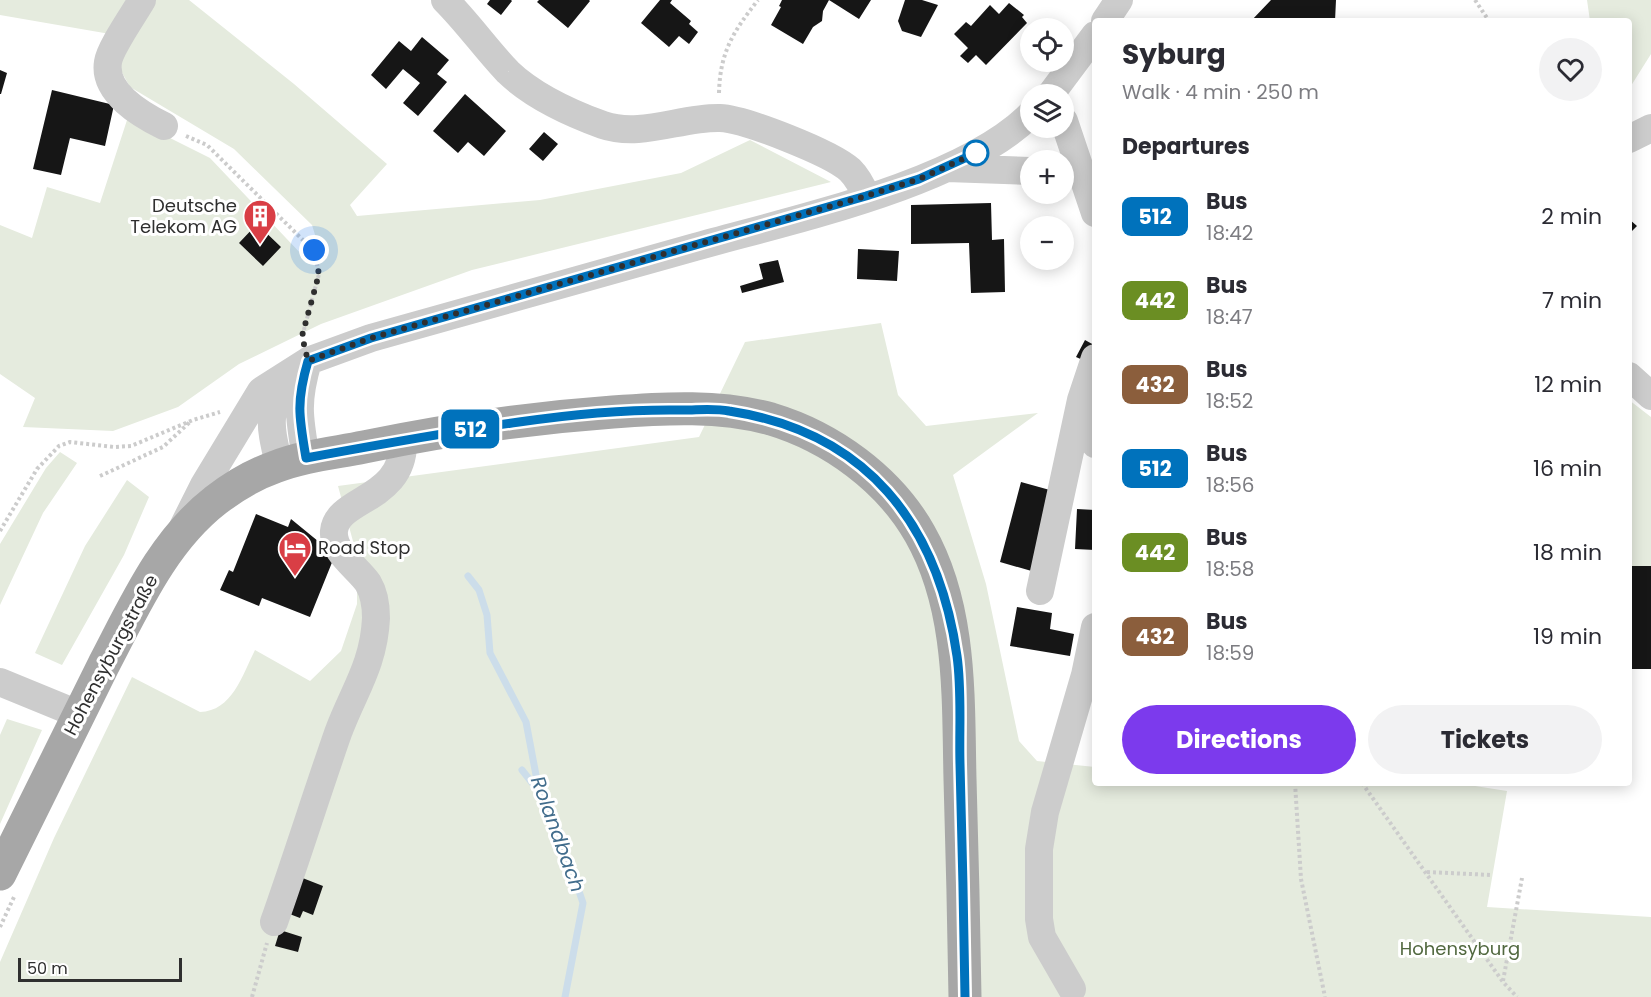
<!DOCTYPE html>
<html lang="en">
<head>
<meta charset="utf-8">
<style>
	:root { --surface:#fff; --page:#f2f2f3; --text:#2b2b33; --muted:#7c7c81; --accent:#7c3aed }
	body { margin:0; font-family:Poppins,sans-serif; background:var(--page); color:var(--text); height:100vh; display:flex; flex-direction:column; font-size:22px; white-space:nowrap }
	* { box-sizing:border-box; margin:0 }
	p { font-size:20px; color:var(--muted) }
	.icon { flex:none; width:33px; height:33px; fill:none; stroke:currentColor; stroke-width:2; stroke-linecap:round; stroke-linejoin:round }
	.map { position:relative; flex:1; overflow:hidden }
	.details { position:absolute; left:1092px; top:18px; width:540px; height:768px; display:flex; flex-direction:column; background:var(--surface); border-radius:6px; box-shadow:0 3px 15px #0003 }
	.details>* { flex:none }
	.badge { padding:0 12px; border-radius:9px; font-size:21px; line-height:39px }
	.controls { position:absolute; left:1020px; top:18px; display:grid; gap:12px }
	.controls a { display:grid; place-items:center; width:54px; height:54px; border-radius:50%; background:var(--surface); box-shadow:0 3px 15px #0003; font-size:30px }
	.scale { position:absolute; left:18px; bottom:15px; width:164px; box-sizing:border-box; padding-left:6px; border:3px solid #2f2f2f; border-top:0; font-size:16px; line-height:21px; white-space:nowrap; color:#2f2f2f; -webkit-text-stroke:4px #fff; paint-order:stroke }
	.you { position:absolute; width:30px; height:30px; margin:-15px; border:4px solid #fff; border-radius:50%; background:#1a73e8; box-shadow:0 0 0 9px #1a73e833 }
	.map>.badge { position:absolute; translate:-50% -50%; box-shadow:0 0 0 3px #fff }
	h2 { padding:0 30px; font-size:22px; line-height:54px }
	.round { display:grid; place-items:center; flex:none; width:63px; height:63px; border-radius:32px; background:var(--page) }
	.headline { display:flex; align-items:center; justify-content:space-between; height:102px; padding:0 30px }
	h1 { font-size:28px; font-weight:700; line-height:45px }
	.button { display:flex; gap:12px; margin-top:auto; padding:12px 30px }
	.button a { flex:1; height:69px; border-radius:36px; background:var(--accent); color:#fff; font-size:24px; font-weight:700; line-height:69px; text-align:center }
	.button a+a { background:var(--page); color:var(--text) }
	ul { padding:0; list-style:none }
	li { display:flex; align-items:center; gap:18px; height:84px; padding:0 30px }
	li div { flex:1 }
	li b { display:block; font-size:22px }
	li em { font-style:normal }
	li .badge { min-width:66px; font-weight:700; text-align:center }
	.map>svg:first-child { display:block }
	.green { fill:#e5ebde }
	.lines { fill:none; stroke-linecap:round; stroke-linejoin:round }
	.stream { stroke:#ccddea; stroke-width:7 }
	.building { fill:#161616 }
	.path { stroke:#ccc; stroke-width:4; stroke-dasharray:3 3; stroke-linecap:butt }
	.minor { stroke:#ccc; stroke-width:28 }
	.major { stroke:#a7a7a7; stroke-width:33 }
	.line-casing { stroke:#fff; stroke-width:14 }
	.line { stroke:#0072bc; stroke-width:9 }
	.walk { stroke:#2f2f2f; stroke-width:6; stroke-dasharray:0 10.8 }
	.stop-dot { fill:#fff; stroke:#0072bc; stroke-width:3 }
	.labels { text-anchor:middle; stroke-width:6; stroke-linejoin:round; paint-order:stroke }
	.poi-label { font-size:18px; fill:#2f2f2f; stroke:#fff; text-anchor:end }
	.street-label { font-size:18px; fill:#2f2f2f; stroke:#fff }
	.park-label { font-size:18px; fill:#51683f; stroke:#fff }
	.water-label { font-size:20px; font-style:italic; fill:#426d8c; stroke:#fff }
</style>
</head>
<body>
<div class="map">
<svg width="1651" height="997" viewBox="0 0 1651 997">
	<rect width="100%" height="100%" fill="#fff"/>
	<path class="green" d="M0,0H130L110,34L0,15Z
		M150,0H189L294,84L387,164L350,205L357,216L540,200L681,173L750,140L831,182L472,270L321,324L239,364L178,407L113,431L23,427L35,398L0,374V225L32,238L47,187L100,203L128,117L210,158L304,257L316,238L312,225L234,149L130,87L120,69L123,46Z
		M1587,0H1651V54L1629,89V21H1590Z
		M881,323L898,395L926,426L1038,413L953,475L986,584L1019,741L1037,761L1095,767V783H1456L1507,791L1487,907L1651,917V997H0V962L54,838L132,677L200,712C232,711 242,676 255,650L310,681L341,651L357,604V556L338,486L699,437L745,342Z
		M1629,400L1651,417V566H1629Z
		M60,452L77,463L43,513L0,605V544L46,468Z
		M127,480L149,497L124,555L62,665L35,653L85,546Z
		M7,719L42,730L0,824V735Z"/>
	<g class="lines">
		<path class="stream" d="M468,576L479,590L487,615L490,653L526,722L539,791L556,823L583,903L565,997
			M522,770L537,789"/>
	</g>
	<path class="building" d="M490,0H511L512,1L501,15L487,4Z
		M539,0H589L590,1L568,28L537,2Z
		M660,0H672L670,3L691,21L689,24L698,32L689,44L679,36L669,47L641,23Z
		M782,0H871L859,19L829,0L823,11L822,21L813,27L803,44L771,25L781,7L779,6Z
		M905,0H922L938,5L921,37L902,31L898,21Z
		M1271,0H1336L1335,21H1251Z
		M1009,3L1024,15L1022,17L1027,23L986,65L976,55L968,63L960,56L968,48L954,34L966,22L971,26L990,5L999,14Z
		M422,37L449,60L437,74L447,82L418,116L403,103L420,83L403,69L386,89L371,75L399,41L411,51Z
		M0,70L7,73L1,94H0Z
		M52,90L114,105L105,146L70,138L61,175L33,169Z
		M465,94L506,131L484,156L468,142L458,153L433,131Z
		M544,132L558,144L543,161L529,149Z
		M991,203L992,240L1004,239L1005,292L971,293L969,243L911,244V205Z
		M1629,219L1637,226L1629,234Z
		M257,224L281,247L263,266L239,243Z
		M858,249L899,251L897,281L857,279Z
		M778,260L784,282L742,293L740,286L763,279L759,264Z
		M1085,340L1094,345L1085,361L1076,357Z
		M1021,482L1057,492L1035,572L1000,562Z
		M1077,509L1095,510V550L1075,549Z
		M256,514L288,527L291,519L335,555L310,617L262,598L259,606L220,590L229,570L233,572Z
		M1629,566H1651V669H1629Z
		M1017,607L1052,613L1050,629L1074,634L1070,656L1010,646Z
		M300,877L323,886L313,915L303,911L300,918L287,913Z
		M280,930L302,937L298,952L275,946Z"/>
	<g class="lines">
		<path class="path" d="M1475,0L1489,21
			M719,93C720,52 733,32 758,0
			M186,136L207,145L314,251L319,274L302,337
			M100,476L163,447L190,422
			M0,531L37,469L59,446L70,442L114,447L131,446L193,420L220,412
			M1295,783L1301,879L1325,997
			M1362,783L1503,982L1517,997
			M1427,872L1492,875
			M0,927L14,897
			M1503,981L1522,878
			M252,997L267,943"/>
		<path class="minor" d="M142,0C134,14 110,48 108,62C103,93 142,115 164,126
			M445,0C468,23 486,49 508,72C533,96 570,113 603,125C641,138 681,117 720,118C745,119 831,153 850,170C858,178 862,186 866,196
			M1105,21L1119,0
			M1051,94L1095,35
			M1064,121L1095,213
			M1629,139L1651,128
			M947,168L1030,171
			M1629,376L1651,396
			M1083,402L1089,409L1095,444
			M306,458C299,417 296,402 308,361
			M279,465C269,420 268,419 285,376
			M183,527L204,485L261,391L308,361L371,338C479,307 587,277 695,247C791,220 960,184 1030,115
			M1040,591L1081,400L1095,358
			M0,682L78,714
			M274,922C296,860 316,796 338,733C353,692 374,665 376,618C376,607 374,593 368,583C358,568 332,552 334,531C337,497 406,501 403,439
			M1072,989L1042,937L1039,919V849L1045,812L1085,675L1095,627"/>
		<path class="major" d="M0,874C34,804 69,734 104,664C135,605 163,541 216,500C233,487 255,474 275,467C303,456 334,453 364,447C446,430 530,418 613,412C665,408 720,405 771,419C831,437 889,479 920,534C962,608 958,698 960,779C962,852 964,924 965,997"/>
	</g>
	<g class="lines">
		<defs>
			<path id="line" d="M965,997C964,919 962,842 960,764C959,729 962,691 957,656C938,523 866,432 729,411C714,408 698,410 683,410C628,409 573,414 519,422C448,432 377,445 306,458C299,417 296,402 308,361L371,338L866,196L919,179L976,153"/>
		</defs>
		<use href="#line" class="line-casing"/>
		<use href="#line" class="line"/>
		<path class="walk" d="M314,250L319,274L302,336L308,361L371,338L866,196L919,179L976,153"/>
	</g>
	<defs>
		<symbol id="building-pin" viewBox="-11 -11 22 30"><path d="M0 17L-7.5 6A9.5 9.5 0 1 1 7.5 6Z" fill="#d93e45" stroke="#fff"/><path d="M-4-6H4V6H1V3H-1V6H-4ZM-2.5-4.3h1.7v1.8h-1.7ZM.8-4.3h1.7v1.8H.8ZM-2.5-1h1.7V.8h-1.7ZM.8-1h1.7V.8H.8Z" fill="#fff"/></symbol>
		<symbol id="hotel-pin" viewBox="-11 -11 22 30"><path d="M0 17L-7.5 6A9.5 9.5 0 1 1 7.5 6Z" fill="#d93e45" stroke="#fff"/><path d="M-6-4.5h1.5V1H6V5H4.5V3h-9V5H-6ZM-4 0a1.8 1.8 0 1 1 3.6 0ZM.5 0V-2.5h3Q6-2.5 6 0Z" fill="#fff"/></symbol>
	</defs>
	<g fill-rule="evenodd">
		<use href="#building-pin" x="241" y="197" width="38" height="52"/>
		<use href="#hotel-pin" x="276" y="529" width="38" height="52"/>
	</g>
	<circle class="stop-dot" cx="976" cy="153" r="12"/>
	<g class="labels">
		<g class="poi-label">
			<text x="237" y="212">Deutsche<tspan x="237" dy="21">Telekom AG</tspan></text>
			<text x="318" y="554" text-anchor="start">Road Stop</text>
		</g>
		<g class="street-label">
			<text transform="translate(111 655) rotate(-62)" y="6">Hohensyburgstraße</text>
		</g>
		<g class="park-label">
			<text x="1460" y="955">Hohensyburg</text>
		</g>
		<g class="water-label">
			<text transform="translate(558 834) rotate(70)" y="7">Rolandbach</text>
		</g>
	</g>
</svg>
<div class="controls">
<a><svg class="icon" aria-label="locate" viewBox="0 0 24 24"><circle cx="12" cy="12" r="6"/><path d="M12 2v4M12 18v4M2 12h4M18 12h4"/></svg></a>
<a><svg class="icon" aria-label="layers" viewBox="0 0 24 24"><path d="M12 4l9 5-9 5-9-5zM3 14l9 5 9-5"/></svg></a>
<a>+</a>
<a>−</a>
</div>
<div class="scale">50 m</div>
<div class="you" style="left:314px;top:250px"></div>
<b class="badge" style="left:470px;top:429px;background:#0072bc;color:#fff">512</b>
<section class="details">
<div class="headline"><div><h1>Syburg</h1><p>Walk · 4 min · 250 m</p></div><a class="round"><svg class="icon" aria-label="heart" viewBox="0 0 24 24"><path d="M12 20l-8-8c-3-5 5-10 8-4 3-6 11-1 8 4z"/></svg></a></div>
<h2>Departures</h2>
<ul>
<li><span class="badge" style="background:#0072bc;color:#fff">512</span><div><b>Bus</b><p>18:42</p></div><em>2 min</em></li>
<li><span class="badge" style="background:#6b8e23;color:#fff">442</span><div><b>Bus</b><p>18:47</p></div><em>7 min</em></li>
<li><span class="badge" style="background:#8b5e3c;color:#fff">432</span><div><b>Bus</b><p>18:52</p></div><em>12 min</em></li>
<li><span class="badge" style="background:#0072bc;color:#fff">512</span><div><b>Bus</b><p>18:56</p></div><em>16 min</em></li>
<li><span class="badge" style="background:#6b8e23;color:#fff">442</span><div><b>Bus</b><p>18:58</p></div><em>18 min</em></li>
<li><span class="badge" style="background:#8b5e3c;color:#fff">432</span><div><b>Bus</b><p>18:59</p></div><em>19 min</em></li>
</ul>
<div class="button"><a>Directions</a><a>Tickets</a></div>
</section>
</div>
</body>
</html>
